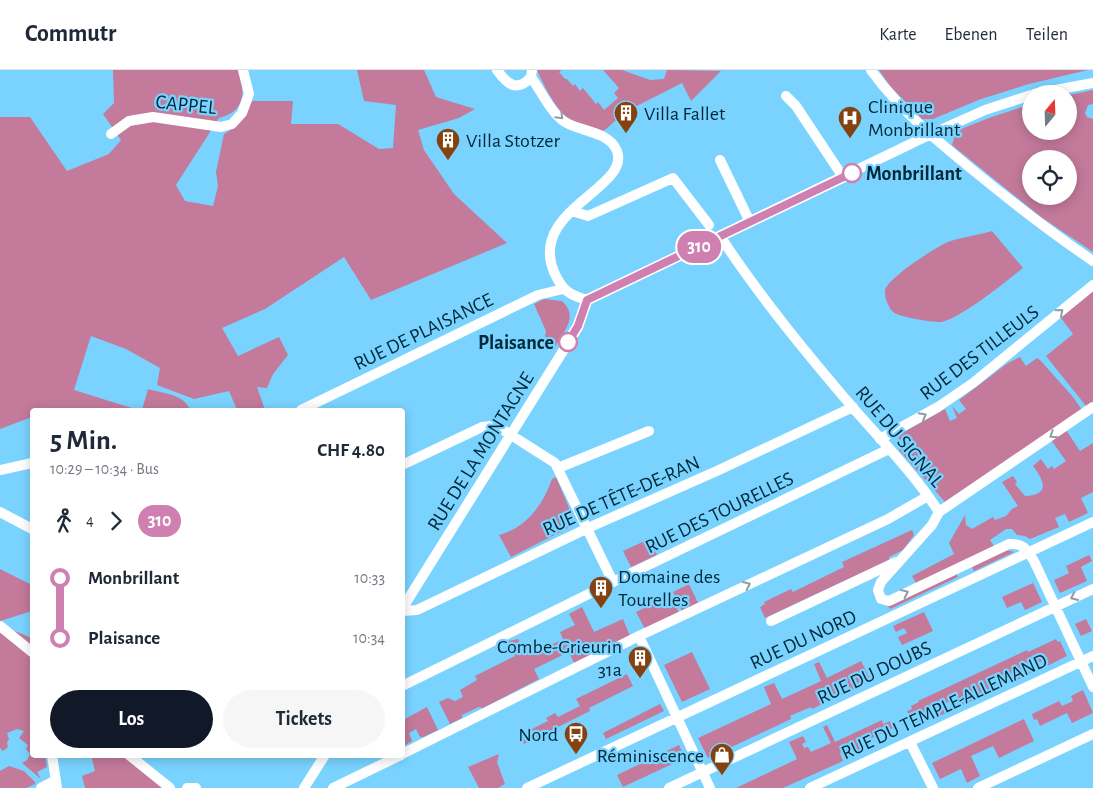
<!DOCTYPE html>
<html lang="de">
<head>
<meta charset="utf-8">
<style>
	:root { --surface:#fff; --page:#f6f6f7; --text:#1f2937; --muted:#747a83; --line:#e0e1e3; --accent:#111827 }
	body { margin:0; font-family:"Alegreya Sans",sans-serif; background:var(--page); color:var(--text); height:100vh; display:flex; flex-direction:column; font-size:19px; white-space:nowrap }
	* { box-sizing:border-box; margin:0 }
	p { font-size:16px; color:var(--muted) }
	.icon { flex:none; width:28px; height:28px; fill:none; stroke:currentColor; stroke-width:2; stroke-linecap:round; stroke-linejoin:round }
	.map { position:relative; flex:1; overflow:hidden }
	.panel { position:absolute; left:30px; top:338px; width:375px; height:350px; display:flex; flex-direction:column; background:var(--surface); border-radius:5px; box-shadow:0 2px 12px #0003 }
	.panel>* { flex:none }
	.badge { padding:0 10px; border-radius:16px; font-size:18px; line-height:32px }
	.needle { width:32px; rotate:19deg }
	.fabs { position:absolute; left:1022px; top:15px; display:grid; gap:10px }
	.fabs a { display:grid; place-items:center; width:55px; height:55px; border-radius:50%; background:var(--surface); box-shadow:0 2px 12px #0003; font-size:25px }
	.map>.badge { position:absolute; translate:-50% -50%; box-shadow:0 0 0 2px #fff }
	.legs { display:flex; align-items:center; gap:8px; height:55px; padding:0 20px; font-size:16px }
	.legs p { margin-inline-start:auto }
	.overview { display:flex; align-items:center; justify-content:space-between; height:85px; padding:0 20px }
	h1 { font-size:28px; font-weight:600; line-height:38px }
	.action { display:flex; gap:10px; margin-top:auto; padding:10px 20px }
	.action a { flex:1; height:58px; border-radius:30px; background:var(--accent); color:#fff; font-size:20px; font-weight:600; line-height:58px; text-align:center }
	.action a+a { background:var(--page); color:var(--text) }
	ul { padding:0 20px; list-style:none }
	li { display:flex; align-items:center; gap:18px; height:60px; font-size:19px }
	li i { display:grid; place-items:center; width:8px; height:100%; margin:0 6px; background:currentColor }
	li i::after { content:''; width:12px; height:12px; margin:-6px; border:4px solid; border-radius:50%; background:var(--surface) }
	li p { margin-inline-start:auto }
	li:first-child i { background:linear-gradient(#0000 50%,currentColor 0) }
	li:last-child i { background:linear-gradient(currentColor 50%,#0000 0) }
	header { display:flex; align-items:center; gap:30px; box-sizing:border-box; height:70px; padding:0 25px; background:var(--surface); border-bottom:1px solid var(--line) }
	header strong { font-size:24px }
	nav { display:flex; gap:28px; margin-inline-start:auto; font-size:18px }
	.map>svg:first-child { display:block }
	.green { fill:#c37a9b; fill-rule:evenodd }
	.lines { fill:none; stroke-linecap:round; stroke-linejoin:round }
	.minor { stroke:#fff; stroke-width:10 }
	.oneway { stroke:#8d9fa6 }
	.line-1-casing { stroke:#fff; stroke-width:11 }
	.line-1 { stroke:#d080b0; stroke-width:8 }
	.stop-1-dot { fill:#fff; stroke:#d080b0; stroke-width:2.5 }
	.labels { text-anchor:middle; stroke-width:4.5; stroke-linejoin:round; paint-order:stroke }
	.street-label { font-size:20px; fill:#01293a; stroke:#7ad3ff }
	.poi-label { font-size:20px; fill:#01293a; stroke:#7ad3ff; text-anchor:start }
	.stop-label { font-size:20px; font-weight:bold; fill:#01293a; stroke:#7ad3ff; text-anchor:start }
</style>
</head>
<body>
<header>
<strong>Commutr</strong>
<nav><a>Karte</a><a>Ebenen</a><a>Teilen</a></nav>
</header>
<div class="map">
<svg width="1093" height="718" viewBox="0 0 1093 718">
	<rect width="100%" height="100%" fill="#7ad3ff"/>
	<path class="green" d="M113,0H238C246,22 245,42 219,48L176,115L185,131L213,136L218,116L216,102L224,64C240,54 245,48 252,31H293L291,54H338L379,79L393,78L396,35L364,31L357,0H424L436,27L475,39L459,48L418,60L424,80L454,124L507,173L371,230L344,187L265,239L222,258L238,286L279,267L288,285L273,304L267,318L257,317L265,340H237L229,321L194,329L157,315L160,298L126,279L91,266L74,320L138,340H32V347L0,359V47H30L67,101L109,84L121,70L103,44L114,33Z
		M537,0H562L559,2L565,9H567L573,16L575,14L580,21L583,18L596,34L598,32L604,40L618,28L614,23L619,18L603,0H622L650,10L664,9L667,0L721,1L691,31L682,13L625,42L605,60L602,61C591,57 575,55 566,47C555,37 543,14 537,0Z
		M879,0H1088L1029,14L981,29L933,49H922L890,16Z
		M1093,20V34L1088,35L1085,43L1087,47L1093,49V182L1041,147L952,75L956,61L989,48L1031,34V61H1069V25ZM1031,89H1069V126H1031Z
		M992,161L1023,198C1006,211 959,250 940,252C932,252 896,247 892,241C888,236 884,227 885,220C888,208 936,177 948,172C962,167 978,165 992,161Z
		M1093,220V333L1088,336H1086L1046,286L1073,264L1061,248Z
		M544,229L562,231C579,247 564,261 555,277L545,266L546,261L534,234Z
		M1020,287L1026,296L1037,288L1040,290L1073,327L1082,340L945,432L922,406L923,404L920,401L918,402L899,380L904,375L898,368L904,362L945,339L950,351L957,348L952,336L959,344L966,339L959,330L1008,293Z
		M148,319C161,323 185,324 190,340H142Z
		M1066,360L1080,381L1093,373V422L1081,428L1088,443L1069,452L1065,444L1055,448L1059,457L1030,469L1025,466L1017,465L1012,459H1006L990,470L995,478L916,513L912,506L954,484L949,473L965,445L966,455L972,459L993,447L995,450L1006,446L1012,439L1018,436L1002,412L1013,406L1017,412L1015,414L1025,426C1052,425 1043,409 1033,396L1041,389L1048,399L1052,396L1054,399L1066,391L1051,370Z
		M556,407L576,454L511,487L499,465C526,458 543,435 552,409Z
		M912,460L914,465L903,480L889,487V490L765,548L760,537L765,534L764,532L791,519L793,522L844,497L842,492Z
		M649,469L657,485L631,497L623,481Z
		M1006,480L1014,482L974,501L972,497Z
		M1089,485L1092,491L1081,497L1087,511L1060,523L1054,510L1069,503L1066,496Z
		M0,499L32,515V541L0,551Z
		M956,503L958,507L890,539L888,536Z
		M1033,513L1042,532L1025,540L1021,532L1007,538L1002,527Z
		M689,514L699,535L683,543L673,522Z
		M671,525L679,543L645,559L636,542Z
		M582,537L594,562L623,549L630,566L574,593L569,582L534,599L539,609L483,638L479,637L462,645V648L450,654L439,632L448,628L455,631L463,627L460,620L477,610L475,606L515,586L508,571L518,569L523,578L534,572L539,581L563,569L560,562L575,555L569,544Z
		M924,542L933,561L902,575L898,567L907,563L904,558L896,562L893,556Z
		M1086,549L1092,561L1081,566L1075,554Z
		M0,561L9,570L15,561L32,568V685H45L47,697L37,702L41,709L22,693L27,690L30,684L26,679L28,675L19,668L24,661L17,659L7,663L9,669L7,673L8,677L3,681L0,678Z
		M1056,569L1058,572L1060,571L1067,586L1045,597L1042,591L1037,594L1040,599L1011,613L1006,604L987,613L991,622L954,639L950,631L942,635L946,643L915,657L907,641L912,639L911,636L919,632L918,631L1027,580L1028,582Z
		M692,582L710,619L682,632L664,595Z
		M861,591L871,611L812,639L811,637L790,646L791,649L708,688L698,668L771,634L764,617L774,613L782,629L821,611L814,594L819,592L827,608Z
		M627,604L633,616L589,638L590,641L524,674L520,665L548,651L546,648L555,643L558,647L580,636L576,629Z
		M1083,620L1093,643L1072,653L1067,643L1040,656L1037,649L1034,650L1032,644L1059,631L1062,636L1073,631L1071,626Z
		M660,634L664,641L606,669L603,663Z
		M427,637L438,660L423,667H420L416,659L409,663L412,671L403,676V650Z
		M1024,649L1034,671L999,688L993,676L971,686L980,706L967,713L961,699L940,709L932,693Z
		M882,650L883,654L890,651L893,658L861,673L865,681L855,686L851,678L840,683L843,691L783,718H736L797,689L789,672L803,666L806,672L802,674L804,678L808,677L811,682L831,673L823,657L827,655L835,672Z
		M679,675L685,688L623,717L617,705Z
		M499,684L497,692L505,714L498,718H479L468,697Z
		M91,685H124L162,718H85L82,706L95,701Z
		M9,696L24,701L35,712V714L26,718H0V701Z"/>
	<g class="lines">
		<path class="minor" d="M497,0C507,14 517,23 531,7
			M532,0L531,7C541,21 551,43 565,52C581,62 609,61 617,81C631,118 528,140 554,202C562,220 569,225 587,230
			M871,0C900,40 936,70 974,101C1013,133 1052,163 1093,191
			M1034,24L1093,13
			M786,26L796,36L843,107
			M111,64L129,51L153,47L221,57L232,54L242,43L249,24L243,0
			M720,90L750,152
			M572,141L588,146L673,108L709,155
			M720,166C760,227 807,284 854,339C883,372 915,405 939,442
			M1093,337L939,442L932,455L881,512L878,520L881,529L889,531L1009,474C1024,473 1027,480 1034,491L1093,617
			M301,340L538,225L563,219
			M880,369L938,337L973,313L1093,215
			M402,395L482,357L490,356L503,360L555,393L613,512
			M558,398L649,361
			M0,400L32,393
			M0,442L32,459
			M402,539L578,257L587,230L929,65L985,40L1031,25
			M402,541L417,540L588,458L719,400L853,337
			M771,551L896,492
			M0,556L32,582
			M639,566L710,718
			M402,616L613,512L889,379
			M910,672L933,718
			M402,684L639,566L888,449L928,426
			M52,685L57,718
			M129,685L170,718
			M41,718L56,710
			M187,718H196
			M304,718L325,685
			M333,718L401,685
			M527,718L1093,452
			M669,718L1093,519
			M810,718L1093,586
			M978,718L1093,664"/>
	</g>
	<defs><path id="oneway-chevron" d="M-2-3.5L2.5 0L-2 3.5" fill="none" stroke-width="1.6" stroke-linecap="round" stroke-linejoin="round" transform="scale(1.25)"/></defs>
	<g class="oneway">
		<use href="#oneway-chevron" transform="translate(560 46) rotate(45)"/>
		<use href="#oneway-chevron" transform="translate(1060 242) rotate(-40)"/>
		<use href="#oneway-chevron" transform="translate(923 346) rotate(-28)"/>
		<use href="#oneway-chevron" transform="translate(1053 365) rotate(146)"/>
		<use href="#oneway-chevron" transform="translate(747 515) rotate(-25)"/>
		<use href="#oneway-chevron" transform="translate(905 523) rotate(-25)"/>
		<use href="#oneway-chevron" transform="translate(1074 527) rotate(155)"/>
	</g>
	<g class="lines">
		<defs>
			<path id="line-1" d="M568,272L578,256L587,230L852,103"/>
		</defs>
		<use href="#line-1" class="line-1-casing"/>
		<use href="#line-1" class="line-1"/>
	</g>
	<defs>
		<symbol id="building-pin" viewBox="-11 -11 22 30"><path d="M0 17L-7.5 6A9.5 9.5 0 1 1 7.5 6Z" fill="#844211" stroke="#7ad3ff"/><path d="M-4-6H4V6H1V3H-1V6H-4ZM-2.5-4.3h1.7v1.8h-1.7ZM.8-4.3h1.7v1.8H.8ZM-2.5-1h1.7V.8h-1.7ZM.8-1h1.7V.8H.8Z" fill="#fff"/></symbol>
		<symbol id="hospital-pin" viewBox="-11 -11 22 30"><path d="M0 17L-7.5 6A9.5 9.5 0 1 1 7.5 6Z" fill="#844211" stroke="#7ad3ff"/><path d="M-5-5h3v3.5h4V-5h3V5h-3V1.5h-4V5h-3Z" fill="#fff"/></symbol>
		<symbol id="bus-pin" viewBox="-11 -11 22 30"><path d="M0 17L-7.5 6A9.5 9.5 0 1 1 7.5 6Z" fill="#844211" stroke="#7ad3ff"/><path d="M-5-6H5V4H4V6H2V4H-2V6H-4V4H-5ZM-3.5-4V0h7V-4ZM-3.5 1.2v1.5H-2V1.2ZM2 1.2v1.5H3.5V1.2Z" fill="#fff"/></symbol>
		<symbol id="shop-pin" viewBox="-11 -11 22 30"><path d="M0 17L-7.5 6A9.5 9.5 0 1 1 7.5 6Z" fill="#844211" stroke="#7ad3ff"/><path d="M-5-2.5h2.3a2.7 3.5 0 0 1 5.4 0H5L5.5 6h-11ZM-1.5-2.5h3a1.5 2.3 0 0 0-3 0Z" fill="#fff"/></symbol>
	</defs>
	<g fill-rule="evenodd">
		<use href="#building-pin" x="612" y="29" width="28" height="38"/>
		<use href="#hospital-pin" x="836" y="34" width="28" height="38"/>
		<use href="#building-pin" x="434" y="56" width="28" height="38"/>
		<use href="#building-pin" x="587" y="504" width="28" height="38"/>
		<use href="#building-pin" x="626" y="574" width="28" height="38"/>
		<use href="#bus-pin" x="562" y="650" width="28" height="38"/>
		<use href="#shop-pin" x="708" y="671" width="28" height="38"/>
	</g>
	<g class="stop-1-dot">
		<circle cx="852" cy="103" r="9"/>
		<circle cx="568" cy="272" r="9"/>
	</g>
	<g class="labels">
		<g class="street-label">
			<text transform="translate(186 34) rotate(6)" y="7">CAPPEL</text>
			<text transform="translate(423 261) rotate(-26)" y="7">RUE DE PLAISANCE</text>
			<text transform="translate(979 282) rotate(-37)" y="7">RUE DES TILLEULS</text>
			<text transform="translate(900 366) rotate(50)" y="7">RUE DU SIGNAL</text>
			<text transform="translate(480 381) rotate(-58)" y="7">RUE DE LA MONTAGNE</text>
			<text transform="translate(621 425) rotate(-24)" y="7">RUE DE TÊTE-DE-RAN</text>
			<text transform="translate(719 442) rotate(-26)" y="7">RUE DES TOURELLES</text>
			<text transform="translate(803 569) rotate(-25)" y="7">RUE DU NORD</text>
			<text transform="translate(874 602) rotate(-25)" y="7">RUE DU DOUBS</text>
			<text transform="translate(944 636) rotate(-25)" y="7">RUE DU TEMPLE-ALLEMAND</text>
		</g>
		<g class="poi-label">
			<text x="868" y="43">Clinique<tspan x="868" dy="23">Monbrillant</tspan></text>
			<text x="644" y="50">Villa Fallet</text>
			<text x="466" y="77">Villa Stotzer</text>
			<text x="618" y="513">Domaine des<tspan x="618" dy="23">Tourelles</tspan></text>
			<text x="622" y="583" text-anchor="end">Combe-Grieurin<tspan x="622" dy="23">31a</tspan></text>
			<text x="558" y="671" text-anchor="end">Nord</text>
			<text x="704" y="692" text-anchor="end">Réminiscence</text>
		</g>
		<g class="stop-label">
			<text x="866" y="110">Monbrillant</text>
			<text x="554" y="279" text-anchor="end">Plaisance</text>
		</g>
	</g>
</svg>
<div class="fabs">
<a><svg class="needle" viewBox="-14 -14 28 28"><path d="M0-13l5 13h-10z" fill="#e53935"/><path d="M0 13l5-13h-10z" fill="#747a83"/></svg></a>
<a><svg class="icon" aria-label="locate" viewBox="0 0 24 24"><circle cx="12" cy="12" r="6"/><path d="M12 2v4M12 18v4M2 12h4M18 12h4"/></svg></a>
</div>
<b class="badge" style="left:699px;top:177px;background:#d080b0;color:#fff">310</b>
<section class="panel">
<div class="overview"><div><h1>5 Min.</h1><p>10:29 – 10:34 · Bus</p></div><b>CHF 4.80</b></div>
<div class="legs"><svg class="icon" aria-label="walk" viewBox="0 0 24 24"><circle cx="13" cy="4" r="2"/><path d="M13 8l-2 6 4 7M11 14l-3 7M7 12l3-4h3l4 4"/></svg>4<svg class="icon" aria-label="forward" viewBox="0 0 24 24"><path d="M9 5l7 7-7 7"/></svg><b class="badge" style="background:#d080b0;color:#fff">310</b></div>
<ul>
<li><i style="color:#d080b0"></i><b>Monbrillant</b><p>10:33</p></li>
<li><i style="color:#d080b0"></i><b>Plaisance</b><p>10:34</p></li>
</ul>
<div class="action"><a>Los</a><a>Tickets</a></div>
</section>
</div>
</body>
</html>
